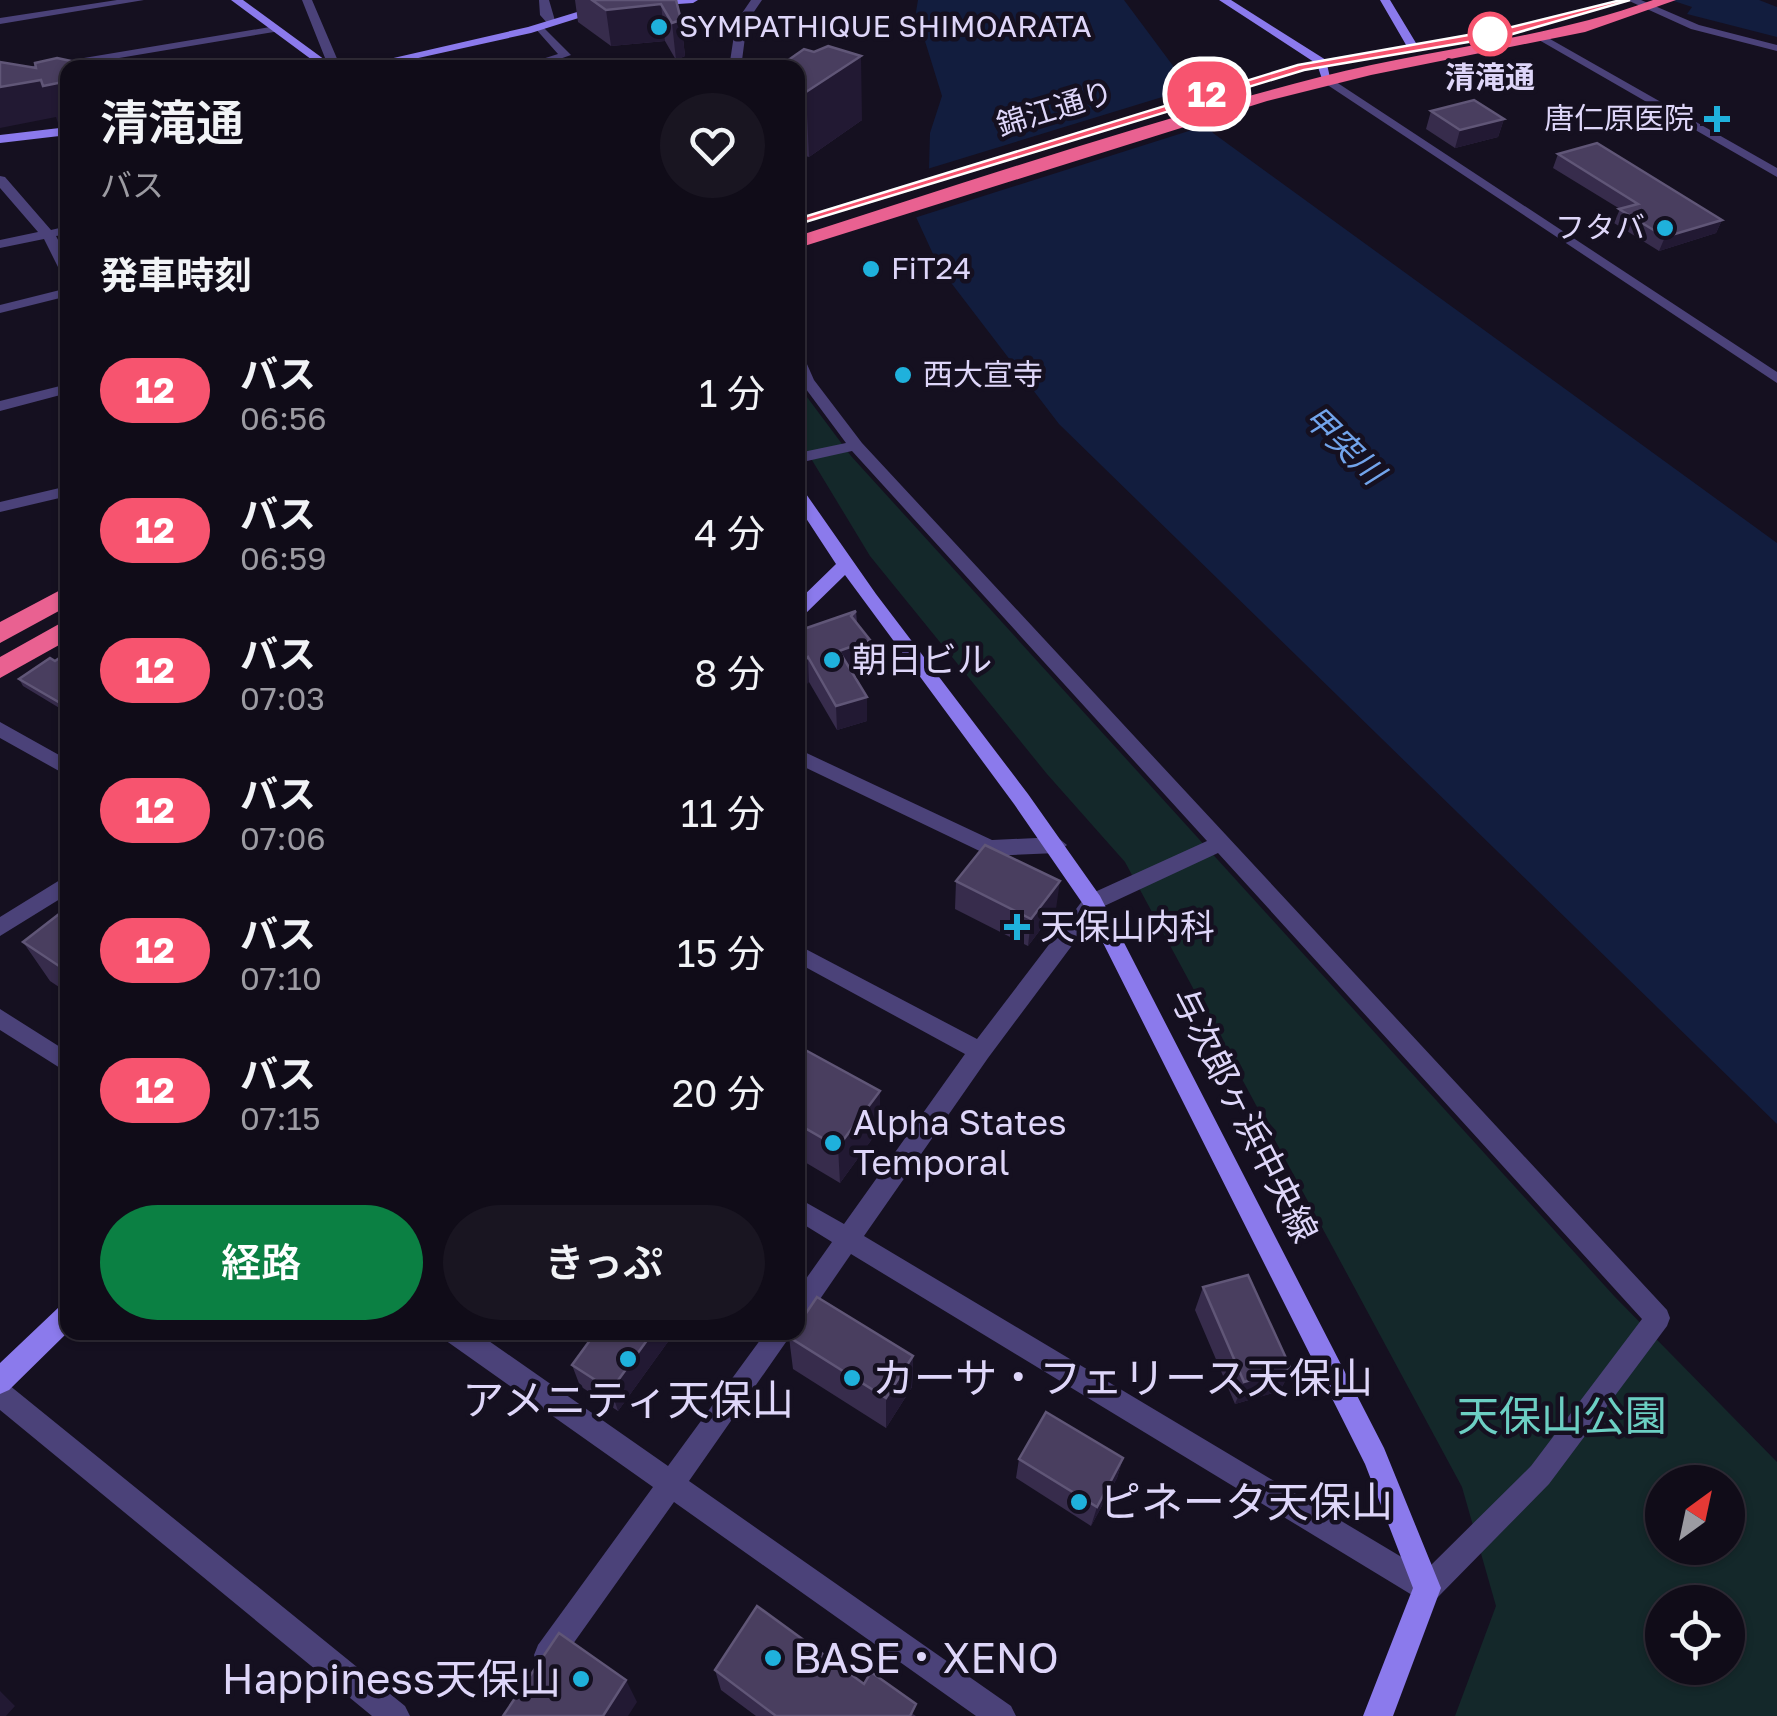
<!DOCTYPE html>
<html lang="ja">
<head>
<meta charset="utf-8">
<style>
	:root { --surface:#100c18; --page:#191521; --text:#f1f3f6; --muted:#9c9ba2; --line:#302c37; --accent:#0b8043 }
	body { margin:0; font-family:"Golos Text","Noto Sans JP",sans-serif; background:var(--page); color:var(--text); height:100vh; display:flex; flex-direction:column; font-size:38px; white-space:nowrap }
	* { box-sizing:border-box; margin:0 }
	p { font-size:32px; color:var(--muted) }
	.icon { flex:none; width:55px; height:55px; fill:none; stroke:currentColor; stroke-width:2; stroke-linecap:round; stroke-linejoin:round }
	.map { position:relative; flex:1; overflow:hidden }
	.drawer { position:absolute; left:60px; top:60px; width:745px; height:1280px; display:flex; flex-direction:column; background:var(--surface); border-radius:20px; box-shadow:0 2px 8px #0004,0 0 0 2px var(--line) }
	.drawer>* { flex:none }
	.badge { padding:0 20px; border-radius:32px; font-size:35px; line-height:65px }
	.needle { width:65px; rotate:33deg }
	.tools { position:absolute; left:1645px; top:1465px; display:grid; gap:20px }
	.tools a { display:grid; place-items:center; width:100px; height:100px; border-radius:50%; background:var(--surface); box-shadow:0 2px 8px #0004,0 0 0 2px var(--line); font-size:50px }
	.map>.badge { position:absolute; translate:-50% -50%; box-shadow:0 0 0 5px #fff }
	h2 { padding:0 40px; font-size:38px; line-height:90px }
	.round { display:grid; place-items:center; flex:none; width:105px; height:105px; border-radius:52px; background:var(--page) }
	.head { display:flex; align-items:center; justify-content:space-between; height:170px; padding:0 40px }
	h1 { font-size:48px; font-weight:600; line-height:75px }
	.cta { display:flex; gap:20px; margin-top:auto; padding:20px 40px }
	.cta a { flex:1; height:115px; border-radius:60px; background:var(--accent); color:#fff; font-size:40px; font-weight:600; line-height:115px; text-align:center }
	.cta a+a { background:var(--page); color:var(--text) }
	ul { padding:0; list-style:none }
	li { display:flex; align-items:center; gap:30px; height:140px; padding:0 40px }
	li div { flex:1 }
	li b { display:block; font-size:38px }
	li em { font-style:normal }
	li .badge { min-width:110px; font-weight:700; text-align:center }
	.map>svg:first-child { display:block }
	.green { fill:#14282a; fill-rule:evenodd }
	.water { fill:#121d3e }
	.pier { fill:#151020 }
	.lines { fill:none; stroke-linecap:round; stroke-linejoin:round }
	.street { fill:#4b4279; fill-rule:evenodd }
	.secondary { fill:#8b7aec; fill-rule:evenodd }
	.highway { fill:#e96191; fill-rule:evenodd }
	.wall { fill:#372c4c }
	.shaded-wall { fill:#221933 }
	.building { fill:#493e5f; stroke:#605677; stroke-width:2.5 }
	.line { fill:#f7546f; stroke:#fff; stroke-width:2.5 }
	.poi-dot { fill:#1fb1dc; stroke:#151020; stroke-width:4 }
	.stop-dot { fill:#fff; stroke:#f7546f; stroke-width:5 }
	.labels { text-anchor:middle; stroke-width:9; stroke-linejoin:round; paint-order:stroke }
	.far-poi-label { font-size:30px; fill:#ded6f9; stroke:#151020; text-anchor:start }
	.far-stop-label { font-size:30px; font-weight:bold; fill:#ded6f9; stroke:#151020 }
	.far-street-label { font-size:30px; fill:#ded6f9; stroke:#151020 }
	.far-water-label { font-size:32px; font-style:italic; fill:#72a4eb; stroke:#151020 }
	.poi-label { font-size:35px; fill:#ded6f9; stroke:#151020; text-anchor:start }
	.street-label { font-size:35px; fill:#ded6f9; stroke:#151020 }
	.near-poi-label { font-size:42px; fill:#ded6f9; stroke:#151020; text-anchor:start }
	.near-park-label { font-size:42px; fill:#6ccfc3; stroke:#151020 }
</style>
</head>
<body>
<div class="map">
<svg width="1777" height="1716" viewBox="0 0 1777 1716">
	<rect width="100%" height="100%" fill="#151020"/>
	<path class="green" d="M798,385L851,456L1615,1297L1777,1462V1716H1455L1496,1606L1462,1487L1125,862L1047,774L870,556L798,437ZM1662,1482H1728V1548H1662ZM1662,1602H1728V1668H1662Z"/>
	<path class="water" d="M918,0H1124L1188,86L1213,133L1777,543V1124L1059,424L939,267L916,217L929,168L930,133L942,96L916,12Z
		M1671,0H1759L1777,7V37L1687,14L1692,7Z"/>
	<path class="pier" d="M1195,87L1214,123L911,219L924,170Z"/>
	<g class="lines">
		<path class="street" d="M117,0H144L0,24V18Z
			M302,0H312L341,68H329Z
			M539,0H549L556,24H548L540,15Z
			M751,0H762L747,22L741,68H729L736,22Z
			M1627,0H1641L1699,25L1777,45V51L1691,29Z
			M540,24L571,55L534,68H514L558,54L534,27Z
			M276,26L282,29L280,31L0,78V72Z
			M1543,35L1777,168V177L1539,40L1537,38Z
			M1327,76L1777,372V383L1323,82L1321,80Z
			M0,176L5,177L51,230L68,226V234L56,236L68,259V277L61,273L44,239L0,248V240L38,232L0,188Z
			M68,288V296L0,313V305Z
			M798,354L803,355L814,380L862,443L1667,1310L1670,1318L1667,1326L1549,1484L1437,1598L1427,1602L1417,1598L851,1254L807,1318L798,1322V1290L832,1242L798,1221V1198L844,1224L965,1054L798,963V945L977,1039L1086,896L1207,841L852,451L798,463V453L846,443L800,381ZM1218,853L1642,1319L1531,1466L1425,1571L864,1236L988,1058L1100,908Z
			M68,384V393L0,411V401Z
			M68,486V496L0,512V502Z
			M0,722L68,760V776L0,738Z
			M798,749L992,840L1057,837L1067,845L1057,853L990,856L798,764Z
			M68,875V894L0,936V917Z
			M0,1009L68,1052V1073L0,1030Z
			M442,1332H476L668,1466L766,1332H793L689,1481L1011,1706L1016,1716H976L674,1502L558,1665L548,1669L538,1665L534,1655L538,1645L653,1487L445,1340Z
			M0,1381L9,1385L405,1706L410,1716H372L0,1410Z"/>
		<path class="secondary" d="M231,0H243L336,68H323Z
			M648,0H698L693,3L649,6L644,3Z
			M1219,0H1231L1326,60L1331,82H1323L1317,64Z
			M1380,0H1390L1419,48L1417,50H1409Z
			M600,5L604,6V10L531,33L373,68H350L528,27Z
			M68,127V135L0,143V135Z
			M798,490L804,491L876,594L1028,794L1100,896L1384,1448L1441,1588L1393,1716H1363L1413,1588L1365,1464L1085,907L1014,804L845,575L804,615L798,617V601L836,564L798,506Z
			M68,1303V1332L9,1390L0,1394V1363L59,1307Z"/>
		<path class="highway" d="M1653,0H1676L1585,32L1371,75L1267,101L798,248V236C971,181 1144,122 1320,77C1431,49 1545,39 1653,0Z
			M68,586V606L0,643V622Z
			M68,619V640L0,678V657Z"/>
	</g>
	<path class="wall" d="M575,0H676L681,20L685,56L676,60L665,41L611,46L578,22Z
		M798,68L862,120L809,157L798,154Z
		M1431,111L1504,119L1498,137L1455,148L1426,129Z
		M1558,154L1722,220L1716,233L1659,251L1614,223L1620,209L1553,168Z
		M856,611L857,623L870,640V664L852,671L867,697V721L837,730L809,682L798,631Z
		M50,658L66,712L23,686L19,679Z
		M956,881L1056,909L1028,946L955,909Z
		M68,907V993L50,981L23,942Z
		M798,1046L880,1091V1128L840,1183L798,1158Z
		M1203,1287L1291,1369L1280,1391L1235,1404L1195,1310Z
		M596,1332H675L618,1411L580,1386L572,1365Z
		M789,1337L913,1356L912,1387L886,1428L793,1369Z
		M1123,1458L1117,1478L1091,1526L1016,1478L1019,1459Z
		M715,1670L864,1684L916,1716H756L721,1690Z"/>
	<path class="shaded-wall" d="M661,4L665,41L611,46L606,10Z
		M681,20L685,56L676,60L672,23Z
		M861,56L862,120L809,157L806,92Z
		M41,80L68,81V121L58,123L56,117L0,128V87Z
		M1504,119L1498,137L1455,148L1460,130Z
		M1722,220L1716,233L1659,251L1665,237Z
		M870,640V664L840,675L839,651Z
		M808,657L809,682L798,693V667Z
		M867,697V721L837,730L836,706Z
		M1060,881L1056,909L1028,946L1031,919Z
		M880,1091V1128L840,1183L838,1147Z
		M653,1332H675L618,1411L611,1390Z
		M913,1356L912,1387L886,1428V1398Z
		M1291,1369L1280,1391L1235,1404L1244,1382Z
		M1123,1458L1117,1478L1091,1526L1097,1507Z
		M626,1680L637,1702L628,1716H603Z
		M0,1691L15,1706L6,1716H0Z"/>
	<path class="building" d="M592,0H676L681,20L672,23L661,4L606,10Z
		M828,46L861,56L806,92L798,90V68H777L804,49L814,52Z
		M57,58L104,68H68V81L43,86L41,80L0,87V62L36,68L35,63Z
		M1474,100L1504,119L1460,130L1431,111Z
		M1597,143L1722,220L1665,237L1619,209L1638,204L1558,154Z
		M856,611L851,616L870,640L839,651L867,697L836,706L808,657L798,667V631Z
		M68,652V700L62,704L19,679L50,658L55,661Z
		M985,845L1060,881L1031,919L956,881Z
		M68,907V972L23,942Z
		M798,1046L880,1091L838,1147L798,1124Z
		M1248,1275L1291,1369L1244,1382L1203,1287Z
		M817,1297L913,1356L886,1398L789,1337L792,1332H798V1325Z
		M596,1332H653L611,1390L572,1365Z
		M1046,1412L1123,1458L1097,1507L1019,1459Z
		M757,1606L864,1684L871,1672L916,1704L910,1716H776L715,1670Z
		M559,1633L626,1680L603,1716H503Z"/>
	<path class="line" d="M1621,0H1630L1509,35L1304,70L802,223L791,221L1298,65L1508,28Z"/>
	<g class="poi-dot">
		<circle cx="659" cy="27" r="10"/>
		<path d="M1712 104h10v10h10v10h-10v10h-10v-10h-10v-10h10z"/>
		<circle cx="1665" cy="228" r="10"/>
		<circle cx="871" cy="269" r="10"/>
		<circle cx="903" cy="375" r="10"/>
		<circle cx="832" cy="660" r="10"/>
		<path d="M1012 912h10v10h10v10h-10v10h-10v-10h-10v-10h10z"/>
		<circle cx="833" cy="1143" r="10"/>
		<circle cx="628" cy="1359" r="10"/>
		<circle cx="852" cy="1378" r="10"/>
		<circle cx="1079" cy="1502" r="10"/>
		<circle cx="773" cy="1658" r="10"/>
		<circle cx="581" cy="1679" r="10"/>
	</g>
	<circle class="stop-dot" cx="1490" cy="34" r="20"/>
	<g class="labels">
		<g class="far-poi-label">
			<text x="679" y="37">SYMPATHIQUE SHIMOARATA</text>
			<text x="1694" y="129" text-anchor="end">唐仁原医院</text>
			<text x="1645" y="238" text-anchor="end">フタバ</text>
			<text x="891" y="279">FiT24</text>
			<text x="923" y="385">西大宣寺</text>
		</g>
		<g class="far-stop-label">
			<text x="1490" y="88">清滝通</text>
		</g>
		<g class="far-street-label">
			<text transform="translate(1055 109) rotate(-17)" y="10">錦江通り</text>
		</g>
		<g class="far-water-label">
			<text transform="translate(1344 445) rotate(44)" y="11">甲突川</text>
		</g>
		<g class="poi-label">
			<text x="852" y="672">朝日ビル</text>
			<text x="1040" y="939">天保山内科</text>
			<text x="853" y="1135">Alpha States<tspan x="853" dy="40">Temporal</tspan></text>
		</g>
		<g class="street-label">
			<text transform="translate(1244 1115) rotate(63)" y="12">与次郎ヶ浜中央線</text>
		</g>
		<g class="near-poi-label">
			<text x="872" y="1393">カーサ・フェリース天保山</text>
			<text x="628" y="1415" text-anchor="middle">アメニティ天保山</text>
			<text x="1099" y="1517">ピネータ天保山</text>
			<text x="793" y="1673">BASE・XENO</text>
			<text x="561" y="1694" text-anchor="end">Happiness天保山</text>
		</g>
		<g class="near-park-label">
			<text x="1562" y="1431">天保山公園</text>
		</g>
	</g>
</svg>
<div class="tools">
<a><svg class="needle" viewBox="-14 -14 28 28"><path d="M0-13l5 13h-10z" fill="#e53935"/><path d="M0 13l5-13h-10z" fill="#9c9ba2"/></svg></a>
<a><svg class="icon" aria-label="locate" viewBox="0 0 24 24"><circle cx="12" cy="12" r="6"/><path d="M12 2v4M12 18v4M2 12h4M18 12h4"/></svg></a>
</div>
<b class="badge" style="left:1207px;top:94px;background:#f7546f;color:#fff">12</b>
<section class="drawer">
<div class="head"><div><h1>清滝通</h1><p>バス</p></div><a class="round"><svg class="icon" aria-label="heart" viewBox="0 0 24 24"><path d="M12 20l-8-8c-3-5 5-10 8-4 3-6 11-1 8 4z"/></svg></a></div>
<h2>発車時刻</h2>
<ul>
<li><span class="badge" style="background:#f7546f;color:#fff">12</span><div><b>バス</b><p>06:56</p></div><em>1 分</em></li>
<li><span class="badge" style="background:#f7546f;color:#fff">12</span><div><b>バス</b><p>06:59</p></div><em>4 分</em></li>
<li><span class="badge" style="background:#f7546f;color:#fff">12</span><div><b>バス</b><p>07:03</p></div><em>8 分</em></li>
<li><span class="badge" style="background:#f7546f;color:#fff">12</span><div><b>バス</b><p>07:06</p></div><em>11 分</em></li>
<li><span class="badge" style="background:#f7546f;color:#fff">12</span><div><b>バス</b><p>07:10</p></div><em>15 分</em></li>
<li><span class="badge" style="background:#f7546f;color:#fff">12</span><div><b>バス</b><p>07:15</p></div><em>20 分</em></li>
</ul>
<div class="cta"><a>経路</a><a>きっぷ</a></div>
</section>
</div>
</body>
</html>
